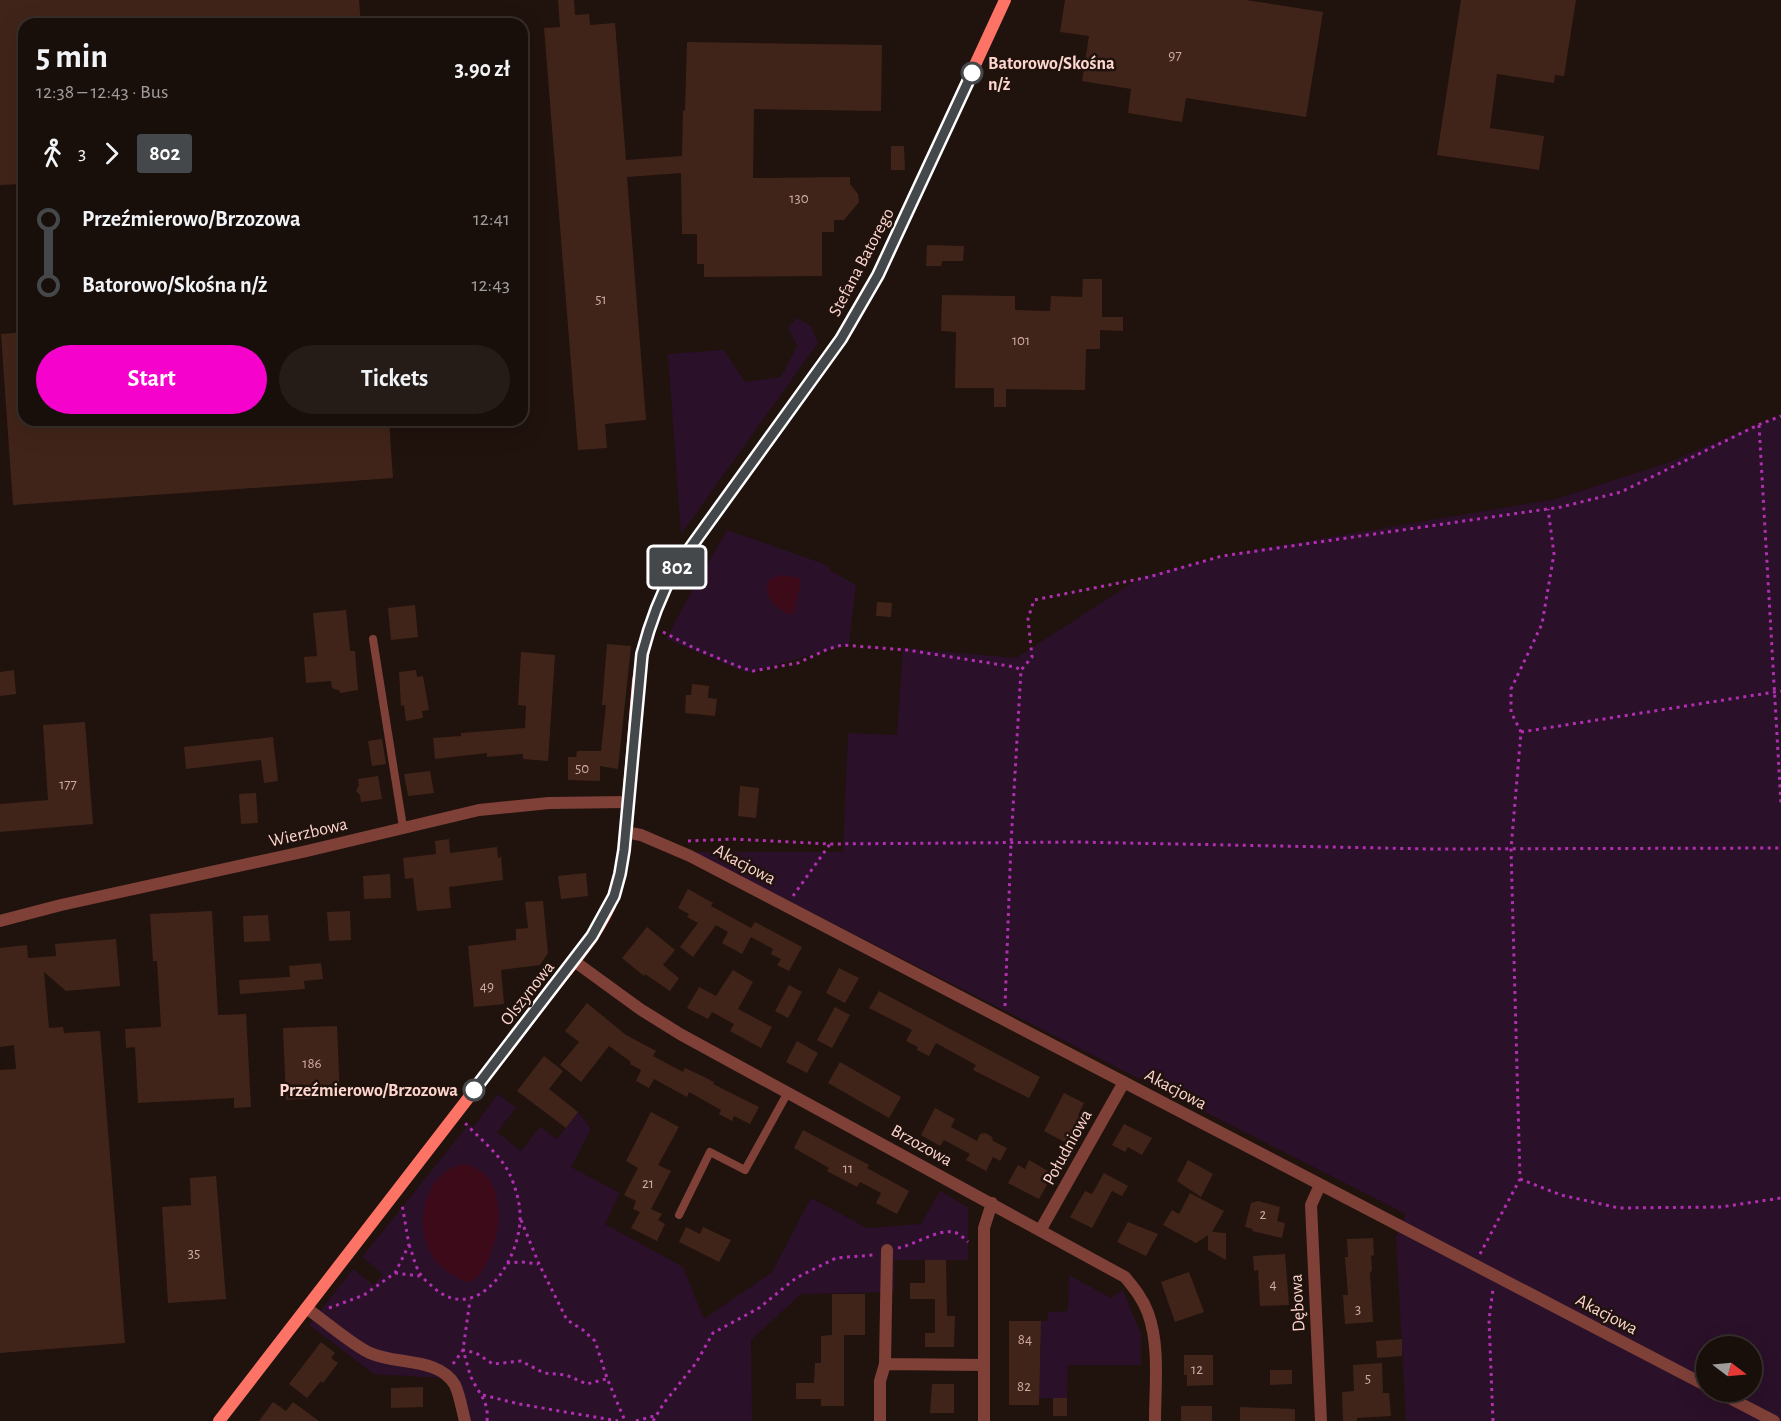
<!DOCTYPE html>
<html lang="en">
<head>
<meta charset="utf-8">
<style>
	:root { --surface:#180e0a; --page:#251c18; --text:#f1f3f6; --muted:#9f9c9c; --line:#362e2b; --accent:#f503cc }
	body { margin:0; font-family:"Alegreya Sans",sans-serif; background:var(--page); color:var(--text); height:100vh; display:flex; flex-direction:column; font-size:22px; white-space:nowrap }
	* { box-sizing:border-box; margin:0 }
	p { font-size:20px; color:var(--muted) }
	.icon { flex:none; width:33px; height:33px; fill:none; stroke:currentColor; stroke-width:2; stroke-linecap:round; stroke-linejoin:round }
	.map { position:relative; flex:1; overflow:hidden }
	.side { position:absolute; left:18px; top:18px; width:510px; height:408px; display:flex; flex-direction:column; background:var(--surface); border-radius:18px; box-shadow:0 6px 24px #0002,0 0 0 2px var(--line) }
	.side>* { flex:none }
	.badge { padding:0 12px; border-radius:4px; font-size:21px; line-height:39px }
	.needle { width:39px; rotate:106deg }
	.tools { position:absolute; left:1696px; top:1336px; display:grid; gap:12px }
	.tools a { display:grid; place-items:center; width:66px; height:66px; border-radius:50%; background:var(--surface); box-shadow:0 6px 24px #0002,0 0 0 2px var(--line); font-size:30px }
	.map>.badge { position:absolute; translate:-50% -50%; box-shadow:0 0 0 3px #fff }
	.legs { display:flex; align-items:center; gap:9px; height:66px; padding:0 18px; font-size:20px }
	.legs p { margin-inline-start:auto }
	.summary { display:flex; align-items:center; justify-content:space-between; height:102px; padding:0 18px }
	h1 { font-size:33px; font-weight:700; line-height:45px }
	.primary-button { display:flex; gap:12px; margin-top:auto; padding:12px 18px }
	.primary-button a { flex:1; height:69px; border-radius:36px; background:var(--accent); color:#fff; font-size:24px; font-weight:700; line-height:69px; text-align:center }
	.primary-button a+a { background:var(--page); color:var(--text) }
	ul { padding:0 18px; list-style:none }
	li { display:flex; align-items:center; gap:21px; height:66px; font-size:22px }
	li i { display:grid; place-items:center; width:9px; height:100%; margin:0 8px; background:currentColor }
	li i::after { content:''; width:15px; height:15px; margin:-8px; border:4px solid; border-radius:50%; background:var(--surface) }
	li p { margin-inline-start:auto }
	li:first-child i { background:linear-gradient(#0000 50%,currentColor 0) }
	li:last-child i { background:linear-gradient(currentColor 50%,#0000 0) }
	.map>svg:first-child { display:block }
	.green { fill:#2a1029; fill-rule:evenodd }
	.water { fill:#3d0a19 }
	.building { fill:#412419 }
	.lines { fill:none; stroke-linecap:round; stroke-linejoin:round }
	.path { stroke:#b02fb0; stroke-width:3; stroke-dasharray:3 4.5; stroke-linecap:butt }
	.lane { stroke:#7f4038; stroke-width:8 }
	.street { stroke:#7f4038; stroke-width:12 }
	.secondary { stroke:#fd7365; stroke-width:12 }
	.line-1-casing { stroke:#fff; stroke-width:14 }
	.line-1 { stroke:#45484a; stroke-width:9 }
	.stop-1-dot { fill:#fff; stroke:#45484a; stroke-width:3 }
	.labels { text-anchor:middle; stroke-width:5; stroke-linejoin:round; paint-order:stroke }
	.number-label { font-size:15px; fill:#cfaaa0 }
	.stop-label { font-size:18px; font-weight:bold; fill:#fed6cd; stroke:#20120d; text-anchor:start }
	.street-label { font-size:18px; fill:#fed6cd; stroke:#20120d }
</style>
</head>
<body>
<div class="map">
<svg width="1781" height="1421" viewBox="0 0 1781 1421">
	<rect width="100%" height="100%" fill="#20120d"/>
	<path class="green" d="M797,318L811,326L818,343L681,534L668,354L724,350L745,382L781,377L797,346L788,327Z
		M1781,417V1421H1406L1396,1237L1406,1214L692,852H843L848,733L897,735L903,648L1016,658L1143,576L1253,550L1556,499L1667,463L1765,421ZM1707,1347H1752V1392H1707Z
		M727,530L827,565L831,571L856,585L849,644L748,673L666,639L687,600Z
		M498,1094L516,1108L497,1132L521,1151L540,1127L557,1139L578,1112L591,1129L571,1167L620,1193L605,1224L683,1267L704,1319L772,1272L811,1198L867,1228L921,1224L940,1191L968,1207V1260H894V1292L801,1294L751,1340L752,1421H470L456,1379L374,1374L309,1325L353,1269L374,1285L383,1274L362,1257L469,1124L473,1127Z
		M1069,1275L1111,1298L1123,1290L1141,1334V1365H1068L1067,1398H1039L1028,1356L1041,1355V1321H1048V1312L1068,1311Z"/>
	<path class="water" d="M779,575L800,578L801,582L794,612L790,615C775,607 764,599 768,581Z
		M463,1164C525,1174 492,1282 467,1282C461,1282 457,1276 451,1274C409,1251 415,1175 463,1164Z"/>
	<path class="building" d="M0,0H359L361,24H24V184L0,185Z
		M558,0H574L575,15L589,14L590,25L615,23L626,160L682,156L683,111L685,110L687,42L882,45L881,111L754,109L753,178L850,177V184L858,194L859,202L844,220H834V232H822V276L704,277V264H697V234H682L681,173L627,177L646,420L605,424L607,448L578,450L544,28L560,27Z
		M1065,0H1246L1323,12L1306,117L1186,98L1182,122L1128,113L1131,89L1082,81L1089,36L1060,32Z
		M1461,0H1576L1564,76L1555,75L1554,83L1497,74L1490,128L1544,136L1539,170L1437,155Z
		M891,146H904L905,170H891Z
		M927,245L964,246L963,261H942L941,266H926Z
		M1083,279H1102V317H1123V331L1100,330V349H1086L1085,390L1006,389V407H994V388H955L956,332L941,331L942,295L1015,296V310L1050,311L1051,296L1082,297Z
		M24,332V420H389L393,478L13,505L1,334Z
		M877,602L892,603L891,617L876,616Z
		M415,605L418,637L391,640L388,608Z
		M346,610L350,651H355L358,690L340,693V691L332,688L331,681L306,683L304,657L317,656L313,613Z
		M607,644L631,646L618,769L600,766V781L568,780V757H576L577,751H601L606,705H602Z
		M521,652L555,655L548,761L523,759V754L487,757V753L435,759L433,738L461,736V733L525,728L526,706L518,705Z
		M14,670L16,694L0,696V672Z
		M416,670L417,677L423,676L429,710L422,711L423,718L406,721L404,705L401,706L399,672Z
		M692,684L709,686L708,698L717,699L715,716L685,713L686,695H691Z
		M85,722L93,824L0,832V804L48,800L43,725Z
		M273,737L278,781L264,783L261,760L186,769L184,747Z
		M382,739L386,764L372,766L368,741Z
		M430,771L434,793L408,796L404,774Z
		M378,776L382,799L361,802L360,795L356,791L359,785L358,779Z
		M740,786L759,788L756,818L738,816Z
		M256,793L258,823L241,824L239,794Z
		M449,839L450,853L497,847L498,858L501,857L503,880L449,887L451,908L417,911L413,878L405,879L403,858L436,854L435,841Z
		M586,873L588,896L561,899L558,876Z
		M390,874L391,898L364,899L363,876Z
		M688,889L713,903L711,906L751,928L755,922L802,947L789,971L777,965L781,959L771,954L773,949L751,937L742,954L722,943L728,932L716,925L693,957L680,947L698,923L687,917L689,914L678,908Z
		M543,901L548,953L540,965L501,970L504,1004L474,1007L468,946L516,940V929L528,928L525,902Z
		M212,911L218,1015L246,1014L251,1107L234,1108V1098L138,1103L135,1047L126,1048L125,1029L161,1027L157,961H153L150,914Z
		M350,911L351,940L329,941L327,912Z
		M268,915L270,941L244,942L243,916Z
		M647,927L675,950L663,965L679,978L670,991L645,974L644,976L622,958Z
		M116,939L120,986L66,991L44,972L49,1028L63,1027L64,1033L100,1031L125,1343L0,1353V1070L16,1069L14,1045L0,1047V948L27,945L28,958L56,956L55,944Z
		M321,963L323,979L304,981L305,989L240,994L239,980L290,977L289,966Z
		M839,968L859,978L845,1003L826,993Z
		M733,970L753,982L738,1009L772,1027L761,1048L730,1031L734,1024L712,1012L708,1019L687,1008L699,987L716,996Z
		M789,985L802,992L788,1018L775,1011Z
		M879,991L1040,1077L1029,1098L973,1070L976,1065L936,1043L929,1056L917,1050L918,1047L906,1041L912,1030L869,1008Z
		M587,1003L626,1035L656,1051L653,1056L683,1072L685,1068L698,1074L714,1082L713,1084L759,1107L750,1124L734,1116L732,1121L719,1114L721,1110L689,1092L687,1097L654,1079L649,1088L636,1081L641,1070L630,1064L631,1062L609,1046L581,1082L560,1065L579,1042L565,1031Z
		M835,1007L850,1015L832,1048L817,1040Z
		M337,1026L340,1097L286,1100L283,1028Z
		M797,1041L818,1053L807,1073L786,1062Z
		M544,1056L563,1071L549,1089L578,1112L566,1128L517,1091Z
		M840,1062L901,1097L889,1118L828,1083Z
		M1064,1093L1084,1103L1078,1115L1084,1118L1070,1145L1044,1131Z
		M935,1108L955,1119L951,1127L977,1141L980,1134L986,1133L992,1137L993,1141L1007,1148L1000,1161L993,1157L986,1171L966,1160L970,1154L944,1140L940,1146L921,1135Z
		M651,1112L679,1127L658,1165L671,1171L651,1209L662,1214L658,1220L665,1224L657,1241L631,1228L640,1212L633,1209L636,1201L624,1195L638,1168L626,1161Z
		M1124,1124L1152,1138L1142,1155L1128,1147L1125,1152L1112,1145Z
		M803,1130L869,1165L867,1168L909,1191L897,1214L876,1203L881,1193L860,1182L857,1187L827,1171L829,1168L794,1148Z
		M1029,1160L1053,1174L1039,1199L1008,1183L1018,1165L1025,1169Z
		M1188,1160L1213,1174L1201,1197L1177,1181Z
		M1104,1173L1128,1186L1122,1196L1112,1191L1092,1228L1070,1217L1085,1191L1092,1194Z
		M216,1176L226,1299L168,1303L162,1207L191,1205L190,1178Z
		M1190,1193L1224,1211L1212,1232L1226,1233V1260L1208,1250V1235L1196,1243L1163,1225L1172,1210L1179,1214Z
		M1258,1201L1280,1207L1277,1221L1285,1223L1282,1238L1252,1231L1253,1229L1245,1227L1251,1203Z
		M1128,1222L1158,1234L1146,1256L1117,1242Z
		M686,1227L700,1234L703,1227L731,1240L719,1262L679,1242Z
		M1373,1238L1374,1255L1371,1256L1372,1271L1370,1272L1373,1322L1345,1324L1343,1295H1348L1345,1257H1348L1347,1239Z
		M1285,1254L1289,1305L1260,1306L1258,1270L1254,1271L1253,1256Z
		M925,1260H946L947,1316H955L954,1347H925V1333H935V1299H910V1283H925Z
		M1189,1272L1204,1312L1175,1322L1161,1282Z
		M832,1294H865V1335H844V1406H821V1399H796V1383H814L815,1363H821V1336L832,1335Z
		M1009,1321H1041L1039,1405H1009Z
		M1402,1339V1356L1377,1358L1376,1341Z
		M321,1342L335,1353L331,1358L338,1363L323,1383L321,1381L307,1398L289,1384Z
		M1184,1355H1213V1385L1187,1386V1375H1184Z
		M1382,1363L1383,1393H1389L1391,1416L1357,1418V1421H1343L1342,1392L1354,1391L1353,1365Z
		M1270,1370H1292V1384L1270,1385Z
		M932,1384H954V1413H930Z
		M423,1387V1407L391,1408V1388Z
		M1053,1398H1067V1416H1053Z
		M273,1402L286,1411L293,1402L319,1421H259Z
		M1181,1406H1212V1421H1181Z
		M1240,1407L1295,1409V1421H1240Z"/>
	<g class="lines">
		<path class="path" d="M1759,425L1781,804
			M663,632L694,648L742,668L753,671L798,663L828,649L842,645L907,650L1015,667L1021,670
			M1521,732L1781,691
			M688,841L733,839L830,844L1075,842L1432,849L1781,848
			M793,896L830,844
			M1005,1006L1011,843L1021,670L1032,657L1028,619L1034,600L1149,577L1222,556L1561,507L1621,492L1758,425L1781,416
			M1520,1179L1561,1195L1619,1208L1721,1207L1781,1198
			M521,1220L539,1264L567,1320L583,1330L595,1341L607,1378L625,1421
			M409,1245C413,1254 415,1267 421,1275C424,1280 430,1284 434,1288C478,1326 519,1260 520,1220C521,1206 516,1188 510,1175C501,1155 480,1139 465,1123
			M898,1248C914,1245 938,1229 953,1232C959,1233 964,1238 968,1242
			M1480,1254L1520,1179L1511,849L1521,732L1511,712V689L1542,624L1554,554L1548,509
			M507,1263L522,1262L538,1264
			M395,1273L420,1276
			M329,1308L364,1295L395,1273L409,1245L402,1204
			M453,1364L463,1350L470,1300
			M483,1395L519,1404L618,1421
			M487,1421C489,1400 479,1395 471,1377C468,1369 466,1359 463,1350L476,1353L493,1364L521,1361L544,1373L566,1375L587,1384L606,1379
			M636,1421L654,1416
			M653,1421L664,1403L696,1363L713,1333L759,1308L796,1278L836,1258L873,1255
			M1493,1421L1489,1320L1493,1289"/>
		<path class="lane" d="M373,639L403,827
			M679,1215L710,1152L745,1170L788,1092"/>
		<path class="street" d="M625,832L641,835L690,856L1707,1386
			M0,921L61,905L307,851L479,810L549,803L627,802
			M574,961L640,1009L680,1034L1125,1277C1134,1288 1143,1299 1148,1313C1160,1346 1155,1386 1155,1421
			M1320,1185L1311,1205L1321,1421
			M1041,1229L1124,1082
			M306,1308C324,1320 352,1345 370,1353C396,1365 439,1357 455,1385C460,1396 462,1410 465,1421
			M885,1364L984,1365
			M1718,1392L1774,1421
			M880,1421V1381L885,1364L887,1250
			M984,1421V1228L992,1203"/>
		<path class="secondary" d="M219,1421L554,987C576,959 601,930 614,896C619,881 621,865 624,850L638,681C644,641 655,604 675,569L841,338L878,275L1005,0"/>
	</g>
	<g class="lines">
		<defs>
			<path id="line-1" d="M474,1090L592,936L614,896L620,874L624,850L642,654C650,623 660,596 675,569L841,339L878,275L972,73"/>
		</defs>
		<use href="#line-1" class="line-1-casing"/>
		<use href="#line-1" class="line-1"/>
	</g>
	<g class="stop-1-dot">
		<circle cx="972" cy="73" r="10"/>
		<circle cx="474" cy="1090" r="10"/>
	</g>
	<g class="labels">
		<g class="number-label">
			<text x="1175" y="60">97</text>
			<text x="799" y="203">130</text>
			<text x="601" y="304">51</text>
			<text x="1021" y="345">101</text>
			<text x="582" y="773">50</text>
			<text x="68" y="789">177</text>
			<text x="487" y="991">49</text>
			<text x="312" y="1068">186</text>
			<text x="848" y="1173">11</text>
			<text x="648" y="1188">21</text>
			<text x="1263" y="1219">2</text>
			<text x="194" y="1258">35</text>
			<text x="1273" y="1289">4</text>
			<text x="1358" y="1314">3</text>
			<text x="1025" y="1344">84</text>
			<text x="1197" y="1374">12</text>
			<text x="1368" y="1383">5</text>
			<text x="1024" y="1391">82</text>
		</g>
		<g class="stop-label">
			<text x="988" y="69">Batorowo/Skośna<tspan x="988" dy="21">n/ż</tspan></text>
			<text x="458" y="1096" text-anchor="end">Przeźmierowo/Brzozowa</text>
		</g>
		<g class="street-label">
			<text transform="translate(861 262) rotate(-62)" y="6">Stefana Batorego</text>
			<text transform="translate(308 832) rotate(-13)" y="6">Wierzbowa</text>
			<text transform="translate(745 864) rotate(28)" y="6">Akacjowa</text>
			<text transform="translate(527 993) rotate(-52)" y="6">Olszynowa</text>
			<text transform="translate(1176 1089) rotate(28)" y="6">Akacjowa</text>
			<text transform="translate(922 1145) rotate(29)" y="6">Brzozowa</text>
			<text transform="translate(1067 1147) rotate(-61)" y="6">Południowa</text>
			<text transform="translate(1297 1303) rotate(-93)" y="6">Dębowa</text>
			<text transform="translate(1607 1314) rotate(28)" y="6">Akacjowa</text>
		</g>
	</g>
</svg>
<div class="tools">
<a><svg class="needle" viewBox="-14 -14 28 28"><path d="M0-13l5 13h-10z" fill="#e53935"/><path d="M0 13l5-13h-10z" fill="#9f9c9c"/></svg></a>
</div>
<b class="badge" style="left:677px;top:567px;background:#45484a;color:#fff">802</b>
<section class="side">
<div class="summary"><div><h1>5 min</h1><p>12:38 – 12:43 · Bus</p></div><b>3.90 zł</b></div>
<div class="legs"><svg class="icon" aria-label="walk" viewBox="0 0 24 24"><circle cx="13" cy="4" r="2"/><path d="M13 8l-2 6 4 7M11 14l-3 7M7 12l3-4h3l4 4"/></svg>3<svg class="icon" aria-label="forward" viewBox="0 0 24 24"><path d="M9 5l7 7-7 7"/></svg><b class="badge" style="background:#45484a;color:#fff">802</b></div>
<ul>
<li><i style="color:#45484a"></i><b>Przeźmierowo/Brzozowa</b><p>12:41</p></li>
<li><i style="color:#45484a"></i><b>Batorowo/Skośna n/ż</b><p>12:43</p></li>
</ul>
<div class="primary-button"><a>Start</a><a>Tickets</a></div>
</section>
</div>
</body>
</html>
